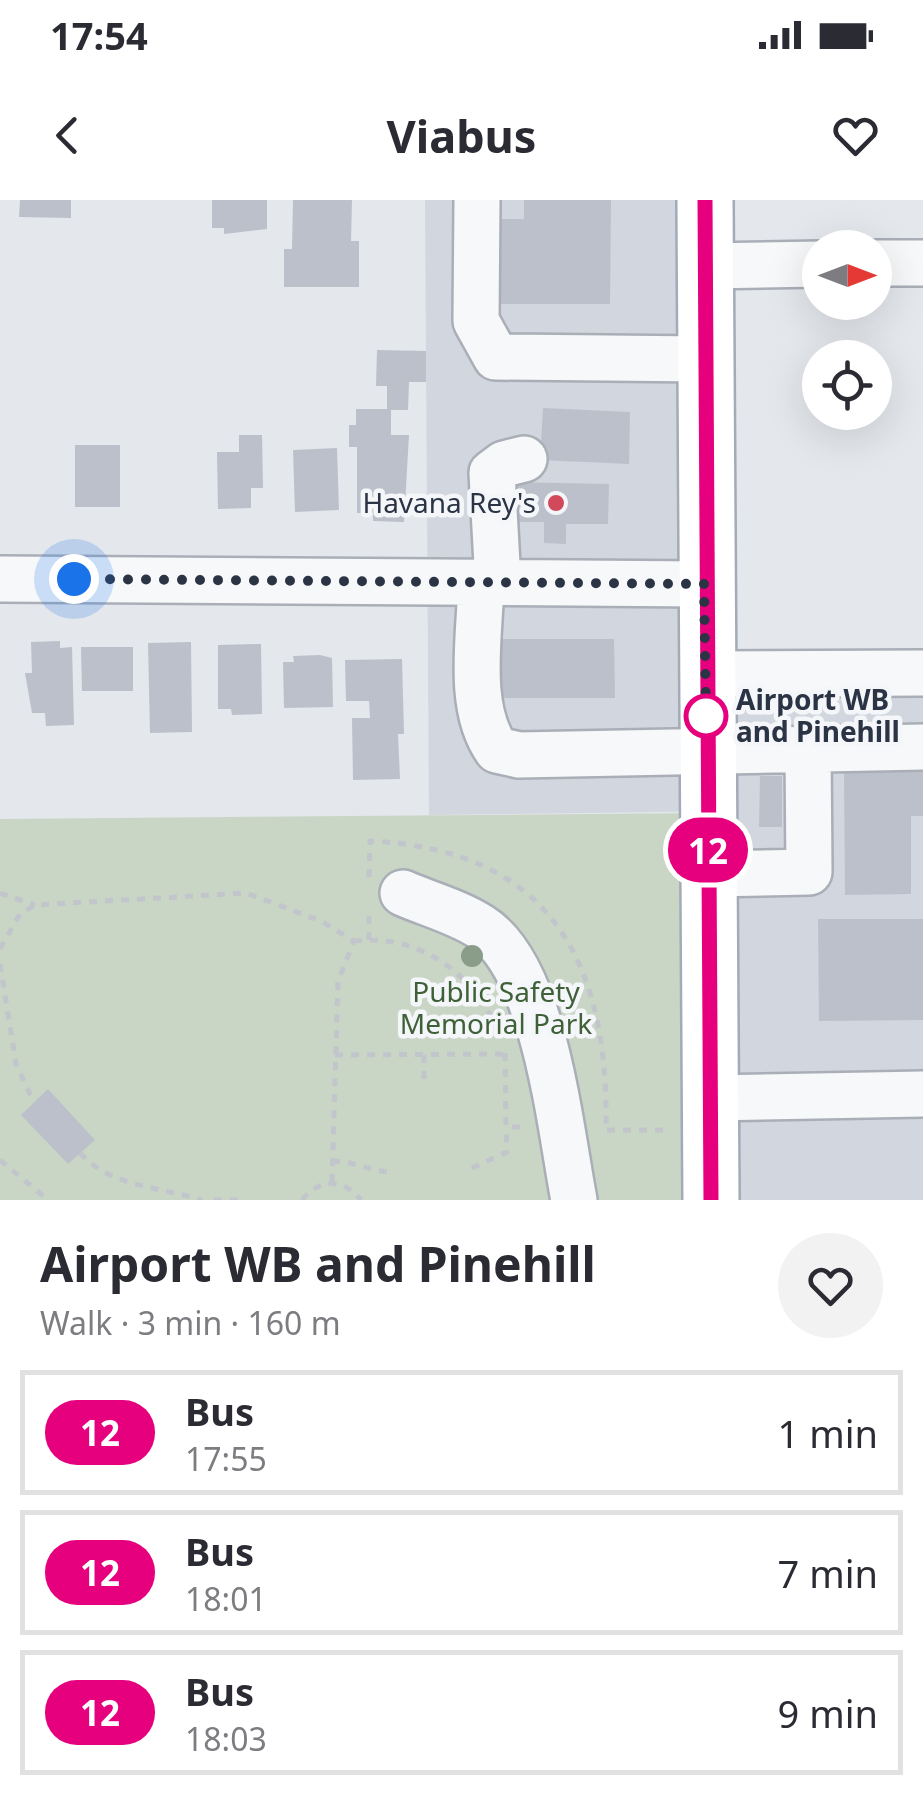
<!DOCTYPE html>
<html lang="en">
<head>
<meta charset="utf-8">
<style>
	:root { --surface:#fff; --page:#f2f2f3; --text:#2b2b33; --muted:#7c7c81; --line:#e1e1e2 }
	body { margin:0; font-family:"Noto Sans",sans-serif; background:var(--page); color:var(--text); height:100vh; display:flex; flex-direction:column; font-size:38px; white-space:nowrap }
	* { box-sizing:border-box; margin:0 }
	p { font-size:32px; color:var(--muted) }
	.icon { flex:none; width:55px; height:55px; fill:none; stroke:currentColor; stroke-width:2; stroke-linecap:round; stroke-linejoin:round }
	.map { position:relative; height:1000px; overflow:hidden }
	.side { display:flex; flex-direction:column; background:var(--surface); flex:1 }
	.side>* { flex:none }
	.badge { padding:0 20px; border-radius:32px; font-size:35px; line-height:65px }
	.needle { width:65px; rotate:90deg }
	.controls { position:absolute; left:802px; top:30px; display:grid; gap:20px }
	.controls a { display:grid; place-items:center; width:90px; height:90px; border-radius:50%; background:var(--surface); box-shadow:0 10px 40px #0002; font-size:50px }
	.you { position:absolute; width:50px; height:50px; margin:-25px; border:8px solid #fff; border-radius:50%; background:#1a73e8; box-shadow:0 0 0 15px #1a73e833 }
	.map>.badge { position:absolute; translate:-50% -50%; box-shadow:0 0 0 5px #fff }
	.round { display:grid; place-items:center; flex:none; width:105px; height:105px; border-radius:52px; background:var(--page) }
	.head { display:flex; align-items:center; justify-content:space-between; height:170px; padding:0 40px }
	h1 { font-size:48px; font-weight:700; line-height:75px }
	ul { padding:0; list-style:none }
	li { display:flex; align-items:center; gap:30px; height:125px; margin:0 20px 15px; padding:0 20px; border:5px solid var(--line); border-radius:0px }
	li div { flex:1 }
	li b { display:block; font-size:38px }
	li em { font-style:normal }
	li .badge { min-width:110px; font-weight:700; text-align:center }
	.status { display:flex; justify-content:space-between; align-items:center; height:70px; padding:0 50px; background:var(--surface); direction:ltr }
	.status svg { height:28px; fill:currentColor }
	header { display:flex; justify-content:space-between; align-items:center; height:130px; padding:0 40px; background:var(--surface); font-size:45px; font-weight:700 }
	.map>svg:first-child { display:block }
	.built { fill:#d2d6de }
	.green { fill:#c9d6c5 }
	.building { fill:#bbc0ca }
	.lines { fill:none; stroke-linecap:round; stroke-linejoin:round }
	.minor-casing { stroke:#a9aeb7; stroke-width:50 }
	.major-casing { stroke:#a3abb8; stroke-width:60 }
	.path { stroke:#c2c5cb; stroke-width:5; stroke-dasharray:8 8; stroke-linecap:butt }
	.minor { stroke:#f7f8fa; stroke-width:45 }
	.major { stroke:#fff; stroke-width:55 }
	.tree { fill:#899d89 }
	.line-casing { stroke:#fff; stroke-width:22 }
	.line { stroke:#e6007e; stroke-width:15 }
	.walk { stroke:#2b3445; stroke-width:10; stroke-dasharray:0 18 }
	.poi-dot { fill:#d1495b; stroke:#f4f6f9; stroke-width:4 }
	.stop-dot { fill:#fff; stroke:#e6007e; stroke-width:5 }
	.labels { text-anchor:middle; stroke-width:9; stroke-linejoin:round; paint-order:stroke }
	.poi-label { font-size:28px; fill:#2b3445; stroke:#f4f6f9; text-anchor:end }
	.stop-label { font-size:28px; font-weight:bold; fill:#2b3445; stroke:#f4f6f9; text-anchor:start }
	.park-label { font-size:28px; fill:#3f6138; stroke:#f4f6f9 }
</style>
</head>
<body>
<div class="status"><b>17:54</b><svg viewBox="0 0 49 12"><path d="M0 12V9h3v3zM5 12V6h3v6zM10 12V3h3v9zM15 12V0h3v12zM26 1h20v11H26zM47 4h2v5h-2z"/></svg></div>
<header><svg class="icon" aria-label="back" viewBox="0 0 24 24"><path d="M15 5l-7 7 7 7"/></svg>Viabus<svg class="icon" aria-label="heart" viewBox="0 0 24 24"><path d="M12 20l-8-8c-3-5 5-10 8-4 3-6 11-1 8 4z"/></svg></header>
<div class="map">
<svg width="923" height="1000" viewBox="0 0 923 1000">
	<rect width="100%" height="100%" fill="#e4e7ec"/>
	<path class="built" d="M425,0H727L730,483L923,485V1000H733L730,611L429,615Z"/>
	<path class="green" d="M707,613L711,1000H0V619Z"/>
	<path class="building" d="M20,0H71V18L19,17Z
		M212,0H267V29L224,34V28H212Z
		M293,0H352L351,41H359V87H284V49H292Z
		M524,0H611L610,104H498V19H524Z
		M377,150L426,151V182H409L408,210H391V235H409L404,322L373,321V313H357V247H349V225H356V209H387V186H376Z
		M543,208L630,212L629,264L540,260Z
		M239,235H262L263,288H251V308L218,309L217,252H239Z
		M75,245H120V307H75Z
		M337,248L339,310L295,312L293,250Z
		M504,282L609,284L608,324H566V344L544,343V322H503Z
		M496,439H614L615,498H496Z
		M60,441V448L72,447L74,525L46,526L45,513H32L25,473H32L31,442Z
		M191,442L192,532L150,533L148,443Z
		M261,444L262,514L232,515L231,509H218V445Z
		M81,447H133V491H82Z
		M320,455L332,458L333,507L284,508L283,462H294L293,456Z
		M402,459L404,534H398L400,579L353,580L352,518H370L369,501H346L345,460Z
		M923,568V616H911V694L845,695L844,569Z
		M760,576H782V627H759Z
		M818,719H923V820L819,821Z
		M48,889L95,940L68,964L21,915Z"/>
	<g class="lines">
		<defs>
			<path id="minor" d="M477,0L476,121L496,157L704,159
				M875,63H923
				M705,66L820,64
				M0,379L704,384
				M481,382C480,434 466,507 497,550L519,555L923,547
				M498,383L492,273L504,264L524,259
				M705,474L923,473
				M708,674L809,672L808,549
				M403,693C428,704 458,712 481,727C545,768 560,928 574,1000
				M710,898L923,894"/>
			<path id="major" d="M705,0L711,1000"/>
		</defs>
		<use href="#minor" class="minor-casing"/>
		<use href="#major" class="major-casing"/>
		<path class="path" d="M369,677L370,641C553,650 609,764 606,930
			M0,693L35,705
			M369,740V713
			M354,741C421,733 478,776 500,838
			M0,749L20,714L35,705L246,693L321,721L354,741L338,781L332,983
			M0,764L16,864L34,903
			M505,853L506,927H526
			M335,855L505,854
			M424,855V881
			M607,930H664
			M80,953C110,987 161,987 202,1000
			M0,960L48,1000
			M332,961C355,961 371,972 394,972
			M472,968L507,952L506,927
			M214,1000H244
			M302,1000C319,978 344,978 361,1000"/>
		<use href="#minor" class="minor"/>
		<use href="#major" class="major"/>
	</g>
	<circle class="tree" cx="472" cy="756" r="11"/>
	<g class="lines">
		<defs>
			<path id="line" d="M705,0L711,1000"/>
		</defs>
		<use href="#line" class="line-casing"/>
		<use href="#line" class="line"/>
		<path class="walk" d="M74,379L704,384L706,516"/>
	</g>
	<circle class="poi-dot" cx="556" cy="303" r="10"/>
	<circle class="stop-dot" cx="706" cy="516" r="20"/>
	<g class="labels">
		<g class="poi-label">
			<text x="536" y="313">Havana Rey's</text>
		</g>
		<g class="stop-label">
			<text x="736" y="510">Airport WB<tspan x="736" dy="32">and Pinehill</tspan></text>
		</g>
		<g class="park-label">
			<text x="496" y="802">Public Safety<tspan x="496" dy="32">Memorial Park</tspan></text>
		</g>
	</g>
</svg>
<div class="controls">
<a><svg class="needle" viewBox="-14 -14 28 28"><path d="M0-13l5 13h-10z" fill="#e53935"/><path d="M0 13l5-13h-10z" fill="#7c7c81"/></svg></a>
<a><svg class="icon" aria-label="locate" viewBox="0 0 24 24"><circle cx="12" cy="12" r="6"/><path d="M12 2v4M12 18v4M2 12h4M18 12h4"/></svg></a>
</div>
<div class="you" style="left:74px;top:379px"></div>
<b class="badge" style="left:708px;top:650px;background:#e6007e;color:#fff">12</b>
</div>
<section class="side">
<div class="head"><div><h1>Airport WB and Pinehill</h1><p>Walk · 3 min · 160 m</p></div><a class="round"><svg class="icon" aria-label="heart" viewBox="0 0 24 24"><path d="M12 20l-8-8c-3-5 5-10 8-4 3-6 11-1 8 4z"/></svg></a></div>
<ul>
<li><span class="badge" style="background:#e6007e;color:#fff">12</span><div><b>Bus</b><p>17:55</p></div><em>1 min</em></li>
<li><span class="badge" style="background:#e6007e;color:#fff">12</span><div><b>Bus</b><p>18:01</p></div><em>7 min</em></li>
<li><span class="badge" style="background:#e6007e;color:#fff">12</span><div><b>Bus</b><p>18:03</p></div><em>9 min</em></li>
</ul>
</section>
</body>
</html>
